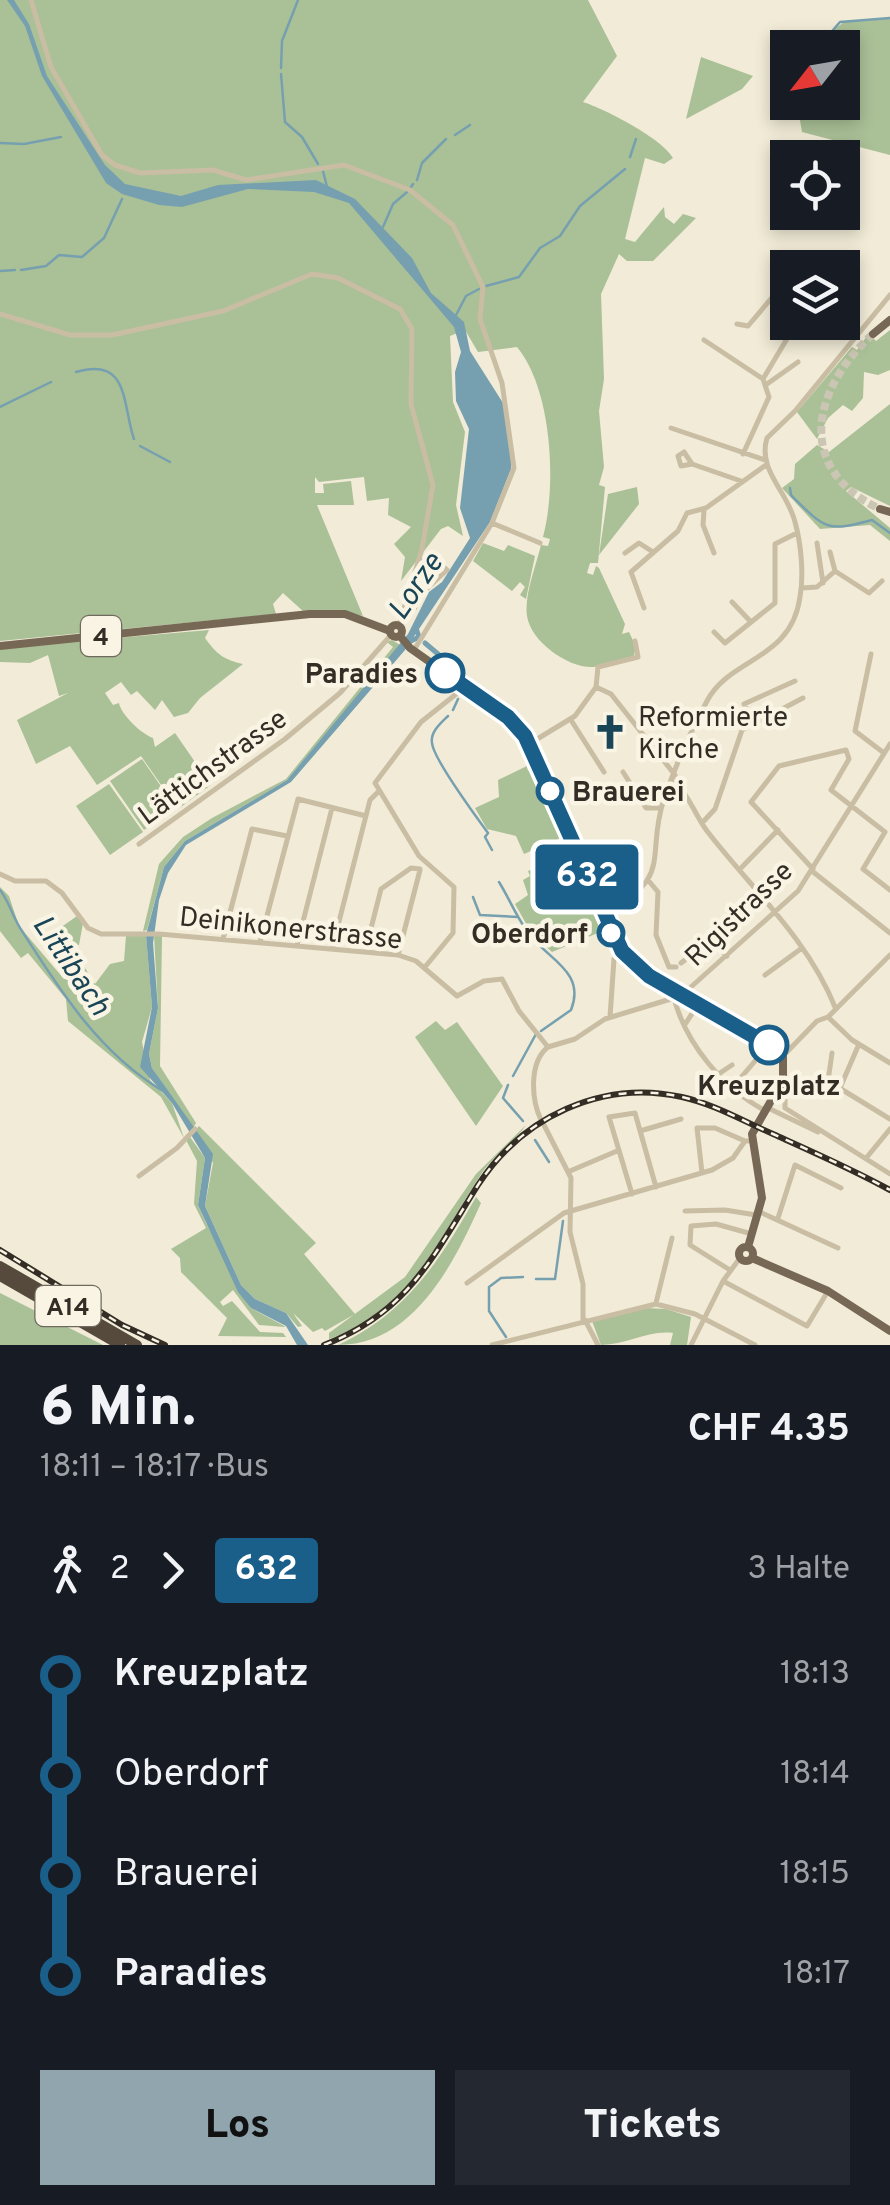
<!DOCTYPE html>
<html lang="de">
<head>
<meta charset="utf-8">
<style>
	:root { --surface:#171b24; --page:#242831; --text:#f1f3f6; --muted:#9ea1a6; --accent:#90a5ae }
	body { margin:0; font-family:Overpass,sans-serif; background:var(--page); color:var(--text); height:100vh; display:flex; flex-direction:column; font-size:38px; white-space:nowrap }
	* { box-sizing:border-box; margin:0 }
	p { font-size:32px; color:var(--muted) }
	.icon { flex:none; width:55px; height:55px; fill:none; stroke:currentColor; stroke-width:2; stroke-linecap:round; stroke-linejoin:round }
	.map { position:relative; height:1345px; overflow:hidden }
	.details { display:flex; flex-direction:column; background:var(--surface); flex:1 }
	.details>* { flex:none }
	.badge { padding:0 20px; border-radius:8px; font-size:35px; line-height:65px }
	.needle { width:65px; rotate:239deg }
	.tools { position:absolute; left:770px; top:30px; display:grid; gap:20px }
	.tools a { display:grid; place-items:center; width:90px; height:90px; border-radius:0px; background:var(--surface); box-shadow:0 5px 15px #0003; font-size:50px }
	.map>.badge { position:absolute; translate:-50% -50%; box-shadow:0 0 0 5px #fff }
	.legs { display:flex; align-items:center; gap:15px; height:110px; padding:0 40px; font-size:32px }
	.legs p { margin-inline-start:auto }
	.headline { display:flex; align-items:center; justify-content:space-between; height:170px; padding:0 40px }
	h1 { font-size:55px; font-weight:800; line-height:75px }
	.cta { display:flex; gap:20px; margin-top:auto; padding:20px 40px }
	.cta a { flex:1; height:115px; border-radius:0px; background:var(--accent); color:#111; font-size:40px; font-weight:800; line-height:115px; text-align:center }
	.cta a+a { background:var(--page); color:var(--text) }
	ul { padding:0 40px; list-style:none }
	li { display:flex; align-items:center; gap:35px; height:100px; font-size:38px }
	li i { display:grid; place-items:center; width:15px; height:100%; margin:0 12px; background:currentColor }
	li i::after { content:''; width:25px; height:25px; margin:-12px; border:8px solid; border-radius:50%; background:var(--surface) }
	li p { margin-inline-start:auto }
	li:first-child i { background:linear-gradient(#0000 50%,currentColor 0) }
	li:last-child i { background:linear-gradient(currentColor 50%,#0000 0) }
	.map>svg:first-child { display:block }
	.green { fill:#aac097 }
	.water { fill:#76a0af }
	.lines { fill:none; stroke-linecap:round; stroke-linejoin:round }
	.stream { stroke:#76a0af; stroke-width:2.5 }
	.canal { stroke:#76a0af; stroke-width:5 }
	.major-tunnel { stroke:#cbc5b3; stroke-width:8; stroke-dasharray:8 4; stroke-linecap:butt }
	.minor { stroke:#c9bda3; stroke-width:5 }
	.major { stroke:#776856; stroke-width:8 }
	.highway { stroke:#564a3c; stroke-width:10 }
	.rail-casing { stroke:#342d25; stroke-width:6 }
	.rail { stroke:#f9f4e4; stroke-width:2.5; stroke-dasharray:8; stroke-linecap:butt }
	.line-1-casing { stroke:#fff; stroke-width:22 }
	.line-1 { stroke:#1a5f8a; stroke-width:15 }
	.stop-1-dot { fill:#fff; stroke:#1a5f8a; stroke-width:5 }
	.labels { text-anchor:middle; stroke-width:9; stroke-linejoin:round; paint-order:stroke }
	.shield { fill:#f9f4e4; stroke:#6f695e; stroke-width:2.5 }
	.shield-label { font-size:25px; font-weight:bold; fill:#342d25 }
	.stop-label { font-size:28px; font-weight:bold; fill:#342d25; stroke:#f9f4e4; text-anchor:end }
	.poi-label { font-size:28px; fill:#342d25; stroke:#f9f4e4; text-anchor:start }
	.street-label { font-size:28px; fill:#342d25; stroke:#f9f4e4 }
	.water-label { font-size:30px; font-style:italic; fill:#1a4557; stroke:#f9f4e4 }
</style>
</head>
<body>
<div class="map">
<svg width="890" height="1345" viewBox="0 0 890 1345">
	<rect width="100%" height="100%" fill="#f1ebd7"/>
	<path class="green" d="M0,0H588L617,56L583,102C605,109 663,139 673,158L664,164L645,158L625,239L635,242L664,207L665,217L674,224L683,214L696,218L653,261H627L619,254L601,294L604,379L599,411L604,467L599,485L605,487L598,563H590L587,573L593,575L596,566L599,568L625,624L622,634L629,632L636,647L633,659C620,661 606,666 593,667C568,668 531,642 527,616C524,595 536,566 541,545L548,546L550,539L543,537C557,485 552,389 517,347L478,352L465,330L450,336L453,402L465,432L456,505L463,536L448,526L441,529L401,581L405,557L394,544L411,527L388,515L389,498L367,501L364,477L319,482L315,477V493H324L323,484L351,481L354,505H317L363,616L341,611L304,612L283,593L273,604L276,614L0,641Z
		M890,18V155L802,132L797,103L842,102L845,46L833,30L844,22Z
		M701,57L753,76L742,89L686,119Z
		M890,330V370L878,375L864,372L863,398L852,411L843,405L828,418L817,439L797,412L852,347L857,350L869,333L876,341Z
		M890,404V506L851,487L846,491L890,528V541L870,525L820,529L782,488L794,479L795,464L817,445L829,452Z
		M637,487L639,504L599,555L608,494Z
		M483,543L504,551L508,545L535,556L526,599L520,595L525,587L520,582L512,591L473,561Z
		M209,630L205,638C217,655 225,660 243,664L200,698L188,713L174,717L162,700L155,710L137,691L131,695L121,682L105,693L113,705L119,703C121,714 140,733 153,738L155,747L175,733L211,785L178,809L141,756L97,785L70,746L36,764L17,720L68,693L59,696L48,655L30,663L0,662V648Z
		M392,640L400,645L287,780L185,841L164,867L147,930L143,931L159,864L183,837L212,818L286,779L393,647L387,642Z
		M142,759L176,808L144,830L110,781Z
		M527,766L528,771L536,768L563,837L524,854L516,836L487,829L475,808L499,797L498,780Z
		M109,784L143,832L110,855L76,806Z
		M562,846L569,850L605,930L552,952L532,934L515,904L528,895L523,880L530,876L528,871L552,862L548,851Z
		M0,887L9,896L19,926L64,979L81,968L60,928L77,916L83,923L79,945L72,947L95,984L110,964L124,961L126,936L146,934L152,1007L142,1042L150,1080L172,1103L184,1138L161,1097L68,1021L66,999L28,953L21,958L0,931Z
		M154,935L162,936L160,1066L196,1123L193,1128L152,1068L149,1054L158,1008Z
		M436,1021L445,1030L457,1022L503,1086L476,1126L415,1037Z
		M526,1125C516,1141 492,1156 480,1176C438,1240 409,1313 329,1339V1333L405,1277L476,1174Z
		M199,1126L316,1243L304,1254L355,1314L325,1331L322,1328L313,1332L293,1313L302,1326L298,1327L286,1313L255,1299L241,1285L205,1206L213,1163L195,1131Z
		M190,1137L205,1158L198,1205L206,1223L251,1308L286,1327L259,1325L233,1290L220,1302L223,1306L232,1301L260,1332L283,1333L286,1337L218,1336L227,1318L181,1272L180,1258L171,1249L206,1228L194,1204L197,1161L186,1140Z
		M476,1197L481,1203C454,1263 414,1345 338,1345C407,1313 440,1260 476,1197Z
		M0,1293L103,1345H0Z
		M645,1308L666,1309L691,1317L687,1345H670L673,1333C647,1330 627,1345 601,1345L592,1321Z"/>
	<path class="water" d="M7,0H14L29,24L47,76L105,165L125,184L181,196L218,185L316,180L355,199L412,258L431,293L464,322L470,351L503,403L511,451V469L490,522L405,650L291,782L186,845L168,873L159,900L153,943L158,1008L149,1054L152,1068L213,1154L205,1206L241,1285L255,1299L286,1313L308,1345H297L286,1326L251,1308L238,1292L198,1205L205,1158L172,1103L140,1067L152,1007L146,935L164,867L185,841L287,780L408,634L429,592L442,582L470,538L460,508L469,429L456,401L455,372L461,352L454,327L349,203L314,192L248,189L182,207L159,205L122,194L106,183L42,76L25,26Z"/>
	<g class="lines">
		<path class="stream" d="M833,30L840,22L890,18
			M281,68L282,41L298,0
			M281,74L285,122L302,137L318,164
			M455,135L470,125
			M0,143L24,144L61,137
			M630,157L636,139
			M323,171L327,187
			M417,180L422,163L446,139
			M411,187L413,184
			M383,227L393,204L407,192
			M21,270L46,266L59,255L82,257L104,238L122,199
			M0,271L15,270
			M486,286L519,277L540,248L560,236L580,206L625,169
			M455,317L466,296L479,289
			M76,372C130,356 122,405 134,439
			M0,407L51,382
			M140,446L170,462
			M790,488L791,495C826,530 827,532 872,520L890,533
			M453,710L458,699
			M448,716C441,723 430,732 432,743C433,758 477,818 488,833L485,837L492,850
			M499,882C509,898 516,916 527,931C544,958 587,970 571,1010L541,1031
			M0,890C10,903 13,918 22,931C61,992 100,1054 163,1091
			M473,897L480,915L518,917
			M513,1076L536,1034
			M508,1085L503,1098L523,1121
			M535,1140L549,1162
			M536,1279H555L563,1221
			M506,1337L489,1311V1287L501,1278L523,1277"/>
		<path class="canal" d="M425,643L471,682
			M405,644L419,637L416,628"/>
		<path class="major-tunnel" d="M873,334C813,388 793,468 880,509"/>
		<path class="minor" d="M31,0L51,67L102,155L115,165L140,173L213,170L246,180L344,165L410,190L453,225L483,287L480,319L502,383L514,468L492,523L414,650
			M0,314L70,335H112L223,311L312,274L338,278L400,309L412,329L411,404L433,485L422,549L399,625
			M737,324L748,326L775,294L788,293
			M704,340L763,379
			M767,384L798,362
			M671,428L765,460
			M743,454L769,397L763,379L797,322
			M692,464L681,466L678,456L684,452L692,464L741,481
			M704,510L703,525L714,553
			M492,523L540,543
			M817,543L823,583
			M830,552L835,571
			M625,553L639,543L653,552
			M802,588L817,587L835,571L869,593L882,581
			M732,602L751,622
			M644,608L631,572L678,531L687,513L706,508L766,465
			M403,611L414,609L422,593L447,570L430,556L423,561
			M714,632L725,643L775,603V544L797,533
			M871,654L855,731L884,753
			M596,687L611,694L675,775
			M596,687L598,667L638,657L635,641
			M571,720L604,772
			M752,722L744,704L795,681
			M529,744L575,716L596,687
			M623,772L646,808H661
			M673,779C688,793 695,815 707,831C751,888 808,939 835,1007
			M702,823L715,809L742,730L803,698
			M139,844L285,739L340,693L391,635
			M742,867L778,830
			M813,869L751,802L779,766L846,750L849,759L831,790L885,832L863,869L890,890
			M812,871L890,933
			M0,874L15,881H46L62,893L88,928L101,934H159L398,955L416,961L457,996L484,981L502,979L519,1011L548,1047
			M648,880L658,892L656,935L669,967H676
			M605,911C675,879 645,855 664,799C675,767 691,731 707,701C730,657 791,661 800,597C804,575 801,543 795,522C788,492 757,470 767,438L795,411L890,295
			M223,939L252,829L287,836
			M260,942L298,799L366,816
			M297,945L332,808
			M332,949L370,800L377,793
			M365,952L381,889L411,868L420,869
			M398,955L420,870
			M681,963L711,940L727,956
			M425,967L453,933L454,887L419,856L375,783L421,722L465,687
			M765,975L802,948
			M682,995L798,891L890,744
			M674,998C686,1044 723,1088 764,1110
			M610,1017L614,959L621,951
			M828,1017L890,955
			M828,1017L852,1040L890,1063
			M686,1023L698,1004
			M548,1047L575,1039L605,1019L674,998
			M832,1053L828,1081L890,1119
			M783,1056L817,1021L828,1017
			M717,1075L732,1065
			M785,1079V1108L890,1174
			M732,1088L767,1047
			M840,1088L859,1044
			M768,1108L818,1132
			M541,1120C531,1099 529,1062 548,1047
			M544,1125L571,1178L570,1232L583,1284V1320
			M640,1131L681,1119
			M867,1157L890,1129
			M570,1171L617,1151
			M702,1173L697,1128H715L745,1141
			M139,1176L177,1148L195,1129
			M632,1194L609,1117L635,1113L656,1187
			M685,1211L725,1210L756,1215
			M760,1212L838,1248
			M778,1218L795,1165L841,1188
			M730,1270L690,1245L691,1226L716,1224L752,1234
			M723,1281L807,1326L828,1291
			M467,1283L564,1213L712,1170L733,1158L745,1141H753
			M656,1303L672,1238
			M585,1320L598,1345
			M492,1345L656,1304L695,1314L755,1345
			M691,1345L723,1281L740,1258"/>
		<path class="major" d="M873,334L890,320
			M880,509L890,512
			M390 631a6 6 0 1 1 12 0a6 6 0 1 1-12 0Z
			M400,636L410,648L508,717L525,736L621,951L649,976L783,1056V1080L752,1134L762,1198L748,1247
			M0,646L310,614H345L390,631
			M739 1254a7 7 0 1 1 14 0a7 7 0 1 1-14 0Z
			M752,1258L828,1291L890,1331"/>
		<path class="highway" d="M0,1266L137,1345
			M0,1276L120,1345"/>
		<defs>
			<path id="rail" d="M0,1250L122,1325L165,1345
				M324,1345C409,1312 433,1256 478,1185C522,1117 602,1079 682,1097C714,1104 743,1121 773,1134C813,1152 852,1169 890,1190"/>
		</defs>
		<use href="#rail" class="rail-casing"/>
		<use href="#rail" class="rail"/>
	</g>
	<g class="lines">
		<defs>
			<path id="line-1" d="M445,673L508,717L525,736L622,951L649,976L769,1045"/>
		</defs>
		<use href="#line-1" class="line-1-casing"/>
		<use href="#line-1" class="line-1"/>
	</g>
	<defs>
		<symbol id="church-bare" viewBox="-9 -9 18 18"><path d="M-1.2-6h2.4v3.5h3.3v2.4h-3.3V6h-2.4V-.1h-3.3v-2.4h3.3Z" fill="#1a4557" stroke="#f9f4e4" stroke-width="2.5" paint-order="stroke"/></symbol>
	</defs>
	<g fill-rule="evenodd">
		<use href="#church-bare" x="585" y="707" width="50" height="50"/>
	</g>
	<g class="stop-1-dot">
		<circle cx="445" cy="673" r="18"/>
		<circle cx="550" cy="791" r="12"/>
		<circle cx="611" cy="933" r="12"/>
		<circle cx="769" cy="1045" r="18"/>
	</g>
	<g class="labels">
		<g class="shield">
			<rect x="81" y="616" width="40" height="40" rx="8"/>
			<rect x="35.5" y="1286" width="65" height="40" rx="8"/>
		</g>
		<g class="shield-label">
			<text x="101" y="645">4</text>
			<text x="68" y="1315">A14</text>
		</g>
		<g class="stop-label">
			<text x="418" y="683">Paradies</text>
			<text x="572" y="801" text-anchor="start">Brauerei</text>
			<text x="588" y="943">Oberdorf</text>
			<text x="769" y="1095" text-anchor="middle">Kreuzplatz</text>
		</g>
		<g class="poi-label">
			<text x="638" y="726">Reformierte<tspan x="638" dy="32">Kirche</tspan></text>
		</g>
		<g class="street-label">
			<text transform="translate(212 766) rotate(-36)" y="10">Lättichstrasse</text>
			<text transform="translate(738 913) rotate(-44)" y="10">Rigistrasse</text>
			<text transform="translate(291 927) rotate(6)" y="10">Deinikonerstrasse</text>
		</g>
		<g class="water-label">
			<text transform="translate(415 586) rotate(-56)" y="10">Lorze</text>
			<text transform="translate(72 965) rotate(56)" y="10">Littibach</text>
		</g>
	</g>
</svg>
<div class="tools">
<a><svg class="needle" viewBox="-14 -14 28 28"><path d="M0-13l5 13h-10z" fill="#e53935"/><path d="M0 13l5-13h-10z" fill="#9ea1a6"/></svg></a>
<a><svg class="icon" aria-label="locate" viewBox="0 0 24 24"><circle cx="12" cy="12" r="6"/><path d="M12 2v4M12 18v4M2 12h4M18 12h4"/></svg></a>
<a><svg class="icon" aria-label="layers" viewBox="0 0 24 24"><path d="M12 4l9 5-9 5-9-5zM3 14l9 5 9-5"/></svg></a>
</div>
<b class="badge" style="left:587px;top:877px;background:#1a5f8a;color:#fff">632</b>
</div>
<section class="details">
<div class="headline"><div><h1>6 Min.</h1><p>18:11 – 18:17 · Bus</p></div><b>CHF 4.35</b></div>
<div class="legs"><svg class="icon" aria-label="walk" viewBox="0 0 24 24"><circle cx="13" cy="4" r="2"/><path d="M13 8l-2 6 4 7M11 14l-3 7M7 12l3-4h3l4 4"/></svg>2<svg class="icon" aria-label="forward" viewBox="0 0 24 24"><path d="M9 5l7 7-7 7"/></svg><b class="badge" style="background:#1a5f8a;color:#fff">632</b><p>3 Halte</p></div>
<ul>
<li><i style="color:#1a5f8a"></i><b>Kreuzplatz</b><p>18:13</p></li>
<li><i style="color:#1a5f8a"></i><span>Oberdorf</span><p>18:14</p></li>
<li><i style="color:#1a5f8a"></i><span>Brauerei</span><p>18:15</p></li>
<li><i style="color:#1a5f8a"></i><b>Paradies</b><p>18:17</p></li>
</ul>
<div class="cta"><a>Los</a><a>Tickets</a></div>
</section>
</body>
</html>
